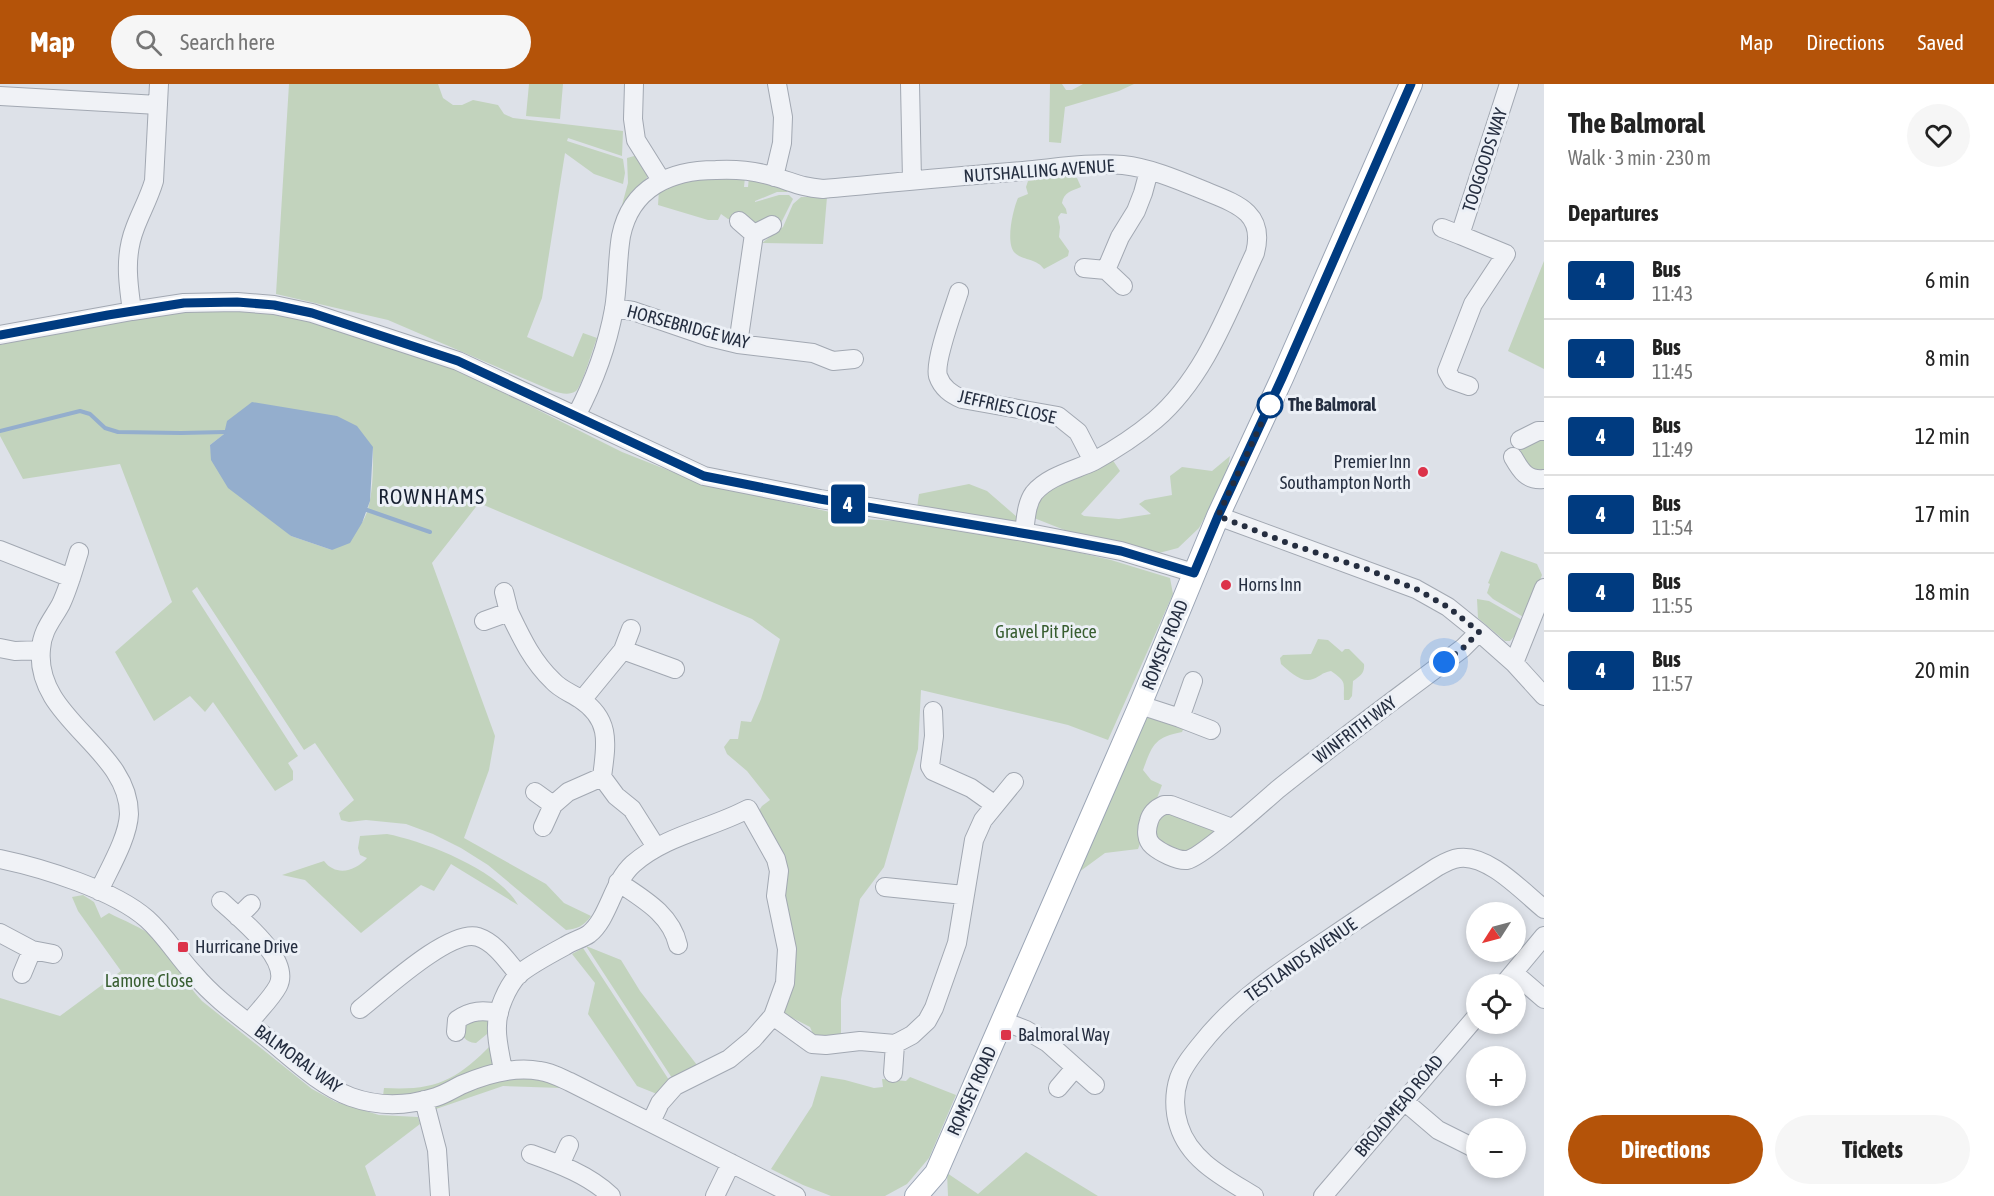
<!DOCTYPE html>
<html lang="en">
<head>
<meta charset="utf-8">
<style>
	:root { --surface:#fff; --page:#f6f6f6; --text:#222; --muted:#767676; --line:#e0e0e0; --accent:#b45309 }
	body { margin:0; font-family:"Asap Condensed",sans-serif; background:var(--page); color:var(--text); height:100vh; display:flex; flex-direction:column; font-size:22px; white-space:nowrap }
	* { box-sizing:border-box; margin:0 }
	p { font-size:20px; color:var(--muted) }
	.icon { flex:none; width:33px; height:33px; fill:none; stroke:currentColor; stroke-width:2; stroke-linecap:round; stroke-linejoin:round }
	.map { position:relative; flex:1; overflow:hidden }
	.details { display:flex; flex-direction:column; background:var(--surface); width:450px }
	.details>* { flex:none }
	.badge { padding:0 12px; border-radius:4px; font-size:21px; line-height:39px }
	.needle { width:39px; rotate:234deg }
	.buttons { position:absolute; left:1466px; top:818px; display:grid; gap:12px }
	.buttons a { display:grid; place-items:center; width:60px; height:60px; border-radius:50%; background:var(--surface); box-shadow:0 3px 9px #0003; font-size:30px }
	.you { position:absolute; width:30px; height:30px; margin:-15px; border:4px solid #fff; border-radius:50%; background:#1a73e8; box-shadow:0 0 0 9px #1a73e833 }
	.map>.badge { position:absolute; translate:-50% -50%; box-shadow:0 0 0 3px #fff }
	h2 { padding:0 24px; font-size:22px; line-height:54px }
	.round { display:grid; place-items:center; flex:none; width:63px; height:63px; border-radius:32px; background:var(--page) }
	.head { display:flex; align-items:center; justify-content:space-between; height:102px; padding:0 24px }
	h1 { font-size:28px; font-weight:700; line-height:45px }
	.action { display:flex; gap:12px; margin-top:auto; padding:12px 24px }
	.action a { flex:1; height:69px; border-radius:36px; background:var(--accent); color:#fff; font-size:24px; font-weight:700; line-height:69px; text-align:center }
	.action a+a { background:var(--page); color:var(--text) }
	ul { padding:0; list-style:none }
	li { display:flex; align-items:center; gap:18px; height:78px; padding:0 24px; border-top:2px solid var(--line) }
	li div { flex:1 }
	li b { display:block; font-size:22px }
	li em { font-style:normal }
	li .badge { min-width:66px; font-weight:700; text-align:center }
	header { display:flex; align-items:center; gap:36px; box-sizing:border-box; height:84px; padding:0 30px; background:var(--accent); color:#fff }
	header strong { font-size:28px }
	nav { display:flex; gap:33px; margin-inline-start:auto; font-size:21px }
	.search { width:420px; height:54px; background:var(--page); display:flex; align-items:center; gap:15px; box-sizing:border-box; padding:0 21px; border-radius:33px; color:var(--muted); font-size:22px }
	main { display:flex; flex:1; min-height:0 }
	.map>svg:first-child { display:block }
	.green { fill:#c2d3bd; fill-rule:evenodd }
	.water { fill:#94aecd }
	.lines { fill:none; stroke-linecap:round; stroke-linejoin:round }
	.stream { stroke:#94aecd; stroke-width:4 }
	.minor-casing { stroke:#a2a8b2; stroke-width:20 }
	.major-casing { stroke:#9ba5b5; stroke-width:24 }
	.minor { stroke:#f0f2f6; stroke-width:18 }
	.major { stroke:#fff; stroke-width:22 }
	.line-casing { stroke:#fff; stroke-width:14 }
	.line { stroke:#003b80; stroke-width:9 }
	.walk { stroke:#252e40; stroke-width:6; stroke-dasharray:0 10.8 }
	.stop-dot { fill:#fff; stroke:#003b80; stroke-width:3 }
	.poi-dot { fill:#dc334a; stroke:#ecf0f6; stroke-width:2 }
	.labels { text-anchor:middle; stroke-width:6; stroke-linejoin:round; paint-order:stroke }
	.street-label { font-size:18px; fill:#252e40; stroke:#ecf0f6 }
	.stop-label { font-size:18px; font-weight:bold; fill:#252e40; stroke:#ecf0f6; text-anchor:start }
	.poi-label { font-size:18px; fill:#252e40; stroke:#ecf0f6; text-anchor:start }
	.park-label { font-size:18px; fill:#385e31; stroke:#ecf0f6 }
	.quarter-label { font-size:21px; letter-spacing:1.5px; fill:#172031; stroke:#ecf0f6 }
</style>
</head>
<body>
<header>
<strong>Map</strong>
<div class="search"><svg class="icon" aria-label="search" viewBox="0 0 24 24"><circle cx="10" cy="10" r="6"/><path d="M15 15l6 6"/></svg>Search here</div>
<nav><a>Map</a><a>Directions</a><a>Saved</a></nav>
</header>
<main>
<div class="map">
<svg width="1544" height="1112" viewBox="0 0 1544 1112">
	<rect width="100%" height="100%" fill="#dde1e8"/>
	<path class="green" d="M289,0H438L443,14L453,21H462L473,16L498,21L504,30L513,34L623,47L622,72L568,54L567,57L623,75L625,89L623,100L594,90L565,69L542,214L527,253L573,273L583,249L597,254C593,264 582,302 576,307C569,312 560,309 553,307L388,236L276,210Z
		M529,0H563L560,35L526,32Z
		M1050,0H1062L1066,6H1072L1083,0H1134L1119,7L1065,23L1061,59L1049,58Z
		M638,71L648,90L646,96L627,123L622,121L628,99L627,74Z
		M1061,90L1077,94L1081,103C1071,107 1064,108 1062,119L1066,125L1067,130L1061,129L1058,133L1060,143L1059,153L1069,167L1068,172L1044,185C1036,174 1024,177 1015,169C1005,160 1013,125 1018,114L1028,110L1026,103L1028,97Z
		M745,93L744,103H748L749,93L788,105L787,108H777L755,117V118L779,111H789L793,115L778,145L728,135L721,130L718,136H708L658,121L659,106L673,96Z
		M801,113H827L823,160L762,159L783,143L793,120Z
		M1544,177V285L1508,267Z
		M240,220L296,229L462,288L622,368L703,400L862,435L915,438L919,410L969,400L987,407L1017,433L1021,455L1111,476L1170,494L1173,510L1108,656L1068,641L921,606L918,665L884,783L860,815L841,915V951L824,953L813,950L810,943L781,928L783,825L788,790L758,728L762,722L770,716L747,687L727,670L724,663L730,655H738L741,637L751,638L761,615L780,555L752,535L479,419L432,479L495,652L489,686L464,754L546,800L564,819L591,832C584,842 577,845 566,846L488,781L461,764L433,750L406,740L366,736L349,738L341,736L339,729L354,716L315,659L304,666L197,503L192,507L298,672L288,679L293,687V696L275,707L213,618L205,628L190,612L154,637L115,568L172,518L120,380L23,395L0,352V261L132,229ZM224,350L373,363C373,384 374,425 360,441C352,450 341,458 332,466L291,452L212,376L210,361Z
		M1544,354V390L1539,392L1518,373L1522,362Z
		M1230,372L1226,393L1199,444L1178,464L1155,470L1067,447L1034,434L1041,414L1044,410L1112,375L1120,387L1081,430L1084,432L1119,435L1151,430L1139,420L1145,416L1172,411L1170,392L1182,383L1212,387Z
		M1501,467L1537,480L1542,491L1525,534L1493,515L1487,509L1490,500L1488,499Z
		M1477,515L1489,517L1524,537L1520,546L1510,557H1505L1478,534Z
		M1318,555L1328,556L1342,568L1345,565H1349L1364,580C1365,589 1360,592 1353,597L1352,612L1349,616H1344C1343,598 1348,599 1331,587C1321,589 1321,592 1313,595C1302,600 1289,587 1281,580L1280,574L1283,571L1311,570Z
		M1147,631L1184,643L1182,648C1154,653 1152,662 1143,686L1151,696L1162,701L1138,765L1105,769L1075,791Z
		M1162,726L1211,741L1213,747L1211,753L1188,770L1157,759L1153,736Z
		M387,750C424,757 499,786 518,821L451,780L434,807L421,801L361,849L305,796L282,791L324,777C336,793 356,787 367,774L360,771L358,764L360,752Z
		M83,811L94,818L101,834L109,829C122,836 144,844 154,854C173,872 183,897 202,917L312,1005L336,1018L379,1031L418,1033L420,1040L365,1082L376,1112H0V914L60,932L121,887L78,827L72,813Z
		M586,862L621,876L640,907L697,981L672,994Z
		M583,864L669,996L657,1010L637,1002L588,930L595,899L572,870Z
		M489,931L487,950L476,959C464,958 462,952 461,941Z
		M492,960L494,979L491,982L426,1010L383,1012L384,1004C436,1007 457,996 492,960Z
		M821,992L845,996L874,1004L883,1003L882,995L906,997L910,993L956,1011L929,1074L907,1100L885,1112H831L803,1101L771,1085L812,1022Z
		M531,993L564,1004L503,1002L433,1026L435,1022L471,1005L494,996Z
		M1026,1068L1098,1112H948L947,1089L978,1110Z"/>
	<path class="water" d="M252,318L337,332L357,342L373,363L370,417L362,439L350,459L332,466L291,452L228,404L211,376L210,361L224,350L227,337Z"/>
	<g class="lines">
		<path class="stream" d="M0,347L80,327L90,330L105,344L118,348L181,349L225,348
			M367,426L430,448"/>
		<defs>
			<path id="minor" d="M634,0L633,35L636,56L661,96
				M910,0L912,96
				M0,12L158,21
				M774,93L782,59L783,33L777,0
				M739,137L754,150
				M1442,144L1460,151
				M1084,184L1106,186L1120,153L1136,127L1143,109L1149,87
				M1106,186L1123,202
				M959,208C954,224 934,277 938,292C942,304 951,310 962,315L1058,332L1078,348L1093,377
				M614,224L633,227L709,253L738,260L813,269L833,277L854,275
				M132,227C128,199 124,172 135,144C141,128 149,114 154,97L159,0
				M0,251L132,227L184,219L237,218L274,221L312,229L458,277L704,392L820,415L1024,448L1121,467L1194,489
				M738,260L754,150L772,141
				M1469,302L1452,296L1447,287L1473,220L1506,170L1460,151L1509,0
				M576,332C594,298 607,264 614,225C618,201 617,176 621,152C631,103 671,86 716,86C735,85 757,87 775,93C795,99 801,103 823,105C890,99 956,92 1023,87C1056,84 1090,78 1123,81C1152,84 1183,98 1210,109C1240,121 1265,131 1255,169C1228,227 1205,293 1155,336C1136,352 1116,365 1094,377C1075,386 1048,392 1034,409C1026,420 1026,435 1024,448
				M1520,356L1538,347H1544
				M1513,373C1521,387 1527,397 1544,395
				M1218,432L1416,505L1448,523L1479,548L1514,579L1544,612
				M0,466L71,494
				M79,468C74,484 69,503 61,520C53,535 42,546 41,565C34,635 129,664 129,730C128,754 109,785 99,807
				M504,508L509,528
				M484,537L509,528C521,553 532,577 553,597C560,605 571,609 580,615C612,636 606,661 602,693
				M0,564L15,567L40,566
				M623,566L675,585
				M1514,579L1544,504
				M582,616L623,566L631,545
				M1140,621L1180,634L1193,597
				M933,627L934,652L930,682L933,687L971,704L995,721
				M1180,634L1211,646
				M535,708L553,721L568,708L602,693L616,712L632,725L656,763
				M543,743L553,721
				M1232,744L1171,721H1164C1157,724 1151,729 1149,737C1146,746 1146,756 1153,762C1160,768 1177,777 1187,776C1202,773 1262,719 1277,706C1338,657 1401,611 1463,564L1479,548
				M0,775C43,784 114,806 147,835C166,852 177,872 194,890C215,915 241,933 266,953C292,974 319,1001 351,1013C379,1023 408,1022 436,1013C445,1010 453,1005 461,1001C486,990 513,982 540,987C550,988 561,994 570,998L796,1112
				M618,798C643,815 671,830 678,861
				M885,803L964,811
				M221,817C239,834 292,875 278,902C271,915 258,927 249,939
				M238,833L251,820
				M0,849L32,866L53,870
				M1514,889L1544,915
				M22,890L32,866
				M1504,900L1544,852
				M360,925C382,908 450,844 478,853C496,859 507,877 519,891
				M773,932L812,960L826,961L860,957L895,960L912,951L927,937L934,924L957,859L974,756L983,736L1014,698
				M1003,937L1026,946L1048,959L1095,1001
				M456,948L457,936C471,926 483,926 499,929
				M503,987C501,973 496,956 497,942C497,926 507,903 518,891C528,882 552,869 565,862C572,857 582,855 589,850C609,834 612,799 633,780C666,751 710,745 748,725L776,775L779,787L776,812L787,865L785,899L773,932L753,955L729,975L675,1002L660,1019L651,1038
				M893,989L895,960
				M1058,1004L1075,984
				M424,1016L437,1066L440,1112
				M1404,1017L1438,1046L1476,1065
				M531,1070C559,1080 589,1091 611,1112
				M560,1081L569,1061
				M715,1112L731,1079
				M1254,1112C1225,1094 1190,1077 1179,1042C1174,1027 1174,1009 1179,994C1184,981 1193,970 1202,959C1236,916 1282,886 1327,856C1364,831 1400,807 1437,783C1444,779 1451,775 1459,774C1488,770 1522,807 1544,825
				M1323,1112L1476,933"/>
			<path id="major" d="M916,1112L936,1089L1140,621L1218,432L1282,294L1411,0"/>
		</defs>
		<use href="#minor" class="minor-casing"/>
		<use href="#major" class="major-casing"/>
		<use href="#minor" class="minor"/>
		<use href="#major" class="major"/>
	</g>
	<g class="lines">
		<defs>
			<path id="line" d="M0,251L108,231L184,219L237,218L274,221L312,229L458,277L704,392L820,415L1063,456L1121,467L1194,489L1218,432L1282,294L1411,0"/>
		</defs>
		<use href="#line" class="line-casing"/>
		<use href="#line" class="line"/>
		<path class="walk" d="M1270,321L1218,432L1290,460L1366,485L1416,505L1448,523L1479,548L1463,564L1444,578"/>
	</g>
	<circle class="stop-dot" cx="1270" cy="321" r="12"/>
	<g class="poi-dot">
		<circle cx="1423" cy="388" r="6"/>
		<circle cx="1226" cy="501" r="6"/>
		<rect x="177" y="857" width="12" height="12" rx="3"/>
		<rect x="1000" y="945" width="12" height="12" rx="3"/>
	</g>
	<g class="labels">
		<g class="street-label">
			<text transform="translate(1485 76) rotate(-72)" y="6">TOOGOODS WAY</text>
			<text transform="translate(1039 87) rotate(-4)" y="6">NUTSHALLING AVENUE</text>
			<text transform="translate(688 243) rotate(15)" y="6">HORSEBRIDGE WAY</text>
			<text transform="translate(1007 323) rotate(13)" y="6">JEFFRIES CLOSE</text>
			<text transform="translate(1165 561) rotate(-68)" y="6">ROMSEY ROAD</text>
			<text transform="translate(1355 646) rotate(-37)" y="6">WINFRITH WAY</text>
			<text transform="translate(1301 876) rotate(-35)" y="6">TESTLANDS AVENUE</text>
			<text transform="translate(298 975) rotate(36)" y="6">BALMORAL WAY</text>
			<text transform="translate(972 1007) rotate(-66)" y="6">ROMSEY ROAD</text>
			<text transform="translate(1399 1022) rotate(-50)" y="6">BROADMEAD ROAD</text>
		</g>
		<g class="stop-label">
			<text x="1288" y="327">The Balmoral</text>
		</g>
		<g class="poi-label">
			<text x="1411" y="384" text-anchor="end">Premier Inn<tspan x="1411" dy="21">Southampton North</tspan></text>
			<text x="1238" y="507">Horns Inn</text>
			<text x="195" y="869">Hurricane Drive</text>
			<text x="1018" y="957">Balmoral Way</text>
		</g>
		<g class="park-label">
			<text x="1046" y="554">Gravel Pit Piece</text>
			<text x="149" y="903">Lamore Close</text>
		</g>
		<g class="quarter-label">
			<text x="432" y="420">ROWNHAMS</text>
		</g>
	</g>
</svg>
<div class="buttons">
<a><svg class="needle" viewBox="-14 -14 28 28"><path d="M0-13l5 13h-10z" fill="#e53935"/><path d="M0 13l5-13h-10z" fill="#767676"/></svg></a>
<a><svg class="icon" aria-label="locate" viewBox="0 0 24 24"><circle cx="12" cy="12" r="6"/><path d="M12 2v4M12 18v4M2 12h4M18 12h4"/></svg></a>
<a>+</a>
<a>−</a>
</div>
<div class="you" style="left:1444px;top:578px"></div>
<b class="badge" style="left:848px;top:420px;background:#003b80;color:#fff">4</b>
</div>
<section class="details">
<div class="head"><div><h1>The Balmoral</h1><p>Walk · 3 min · 230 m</p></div><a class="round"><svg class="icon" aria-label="heart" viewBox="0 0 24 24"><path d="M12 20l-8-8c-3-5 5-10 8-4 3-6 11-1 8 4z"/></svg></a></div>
<h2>Departures</h2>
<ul>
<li><span class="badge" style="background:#003b80;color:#fff">4</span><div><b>Bus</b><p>11:43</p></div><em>6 min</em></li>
<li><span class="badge" style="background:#003b80;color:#fff">4</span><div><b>Bus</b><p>11:45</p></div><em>8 min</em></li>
<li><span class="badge" style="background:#003b80;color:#fff">4</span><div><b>Bus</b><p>11:49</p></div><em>12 min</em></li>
<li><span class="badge" style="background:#003b80;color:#fff">4</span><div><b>Bus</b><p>11:54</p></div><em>17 min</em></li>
<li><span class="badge" style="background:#003b80;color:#fff">4</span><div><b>Bus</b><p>11:55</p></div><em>18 min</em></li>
<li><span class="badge" style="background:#003b80;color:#fff">4</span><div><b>Bus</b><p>11:57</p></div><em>20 min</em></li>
</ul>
<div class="action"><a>Directions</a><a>Tickets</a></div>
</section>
</main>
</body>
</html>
